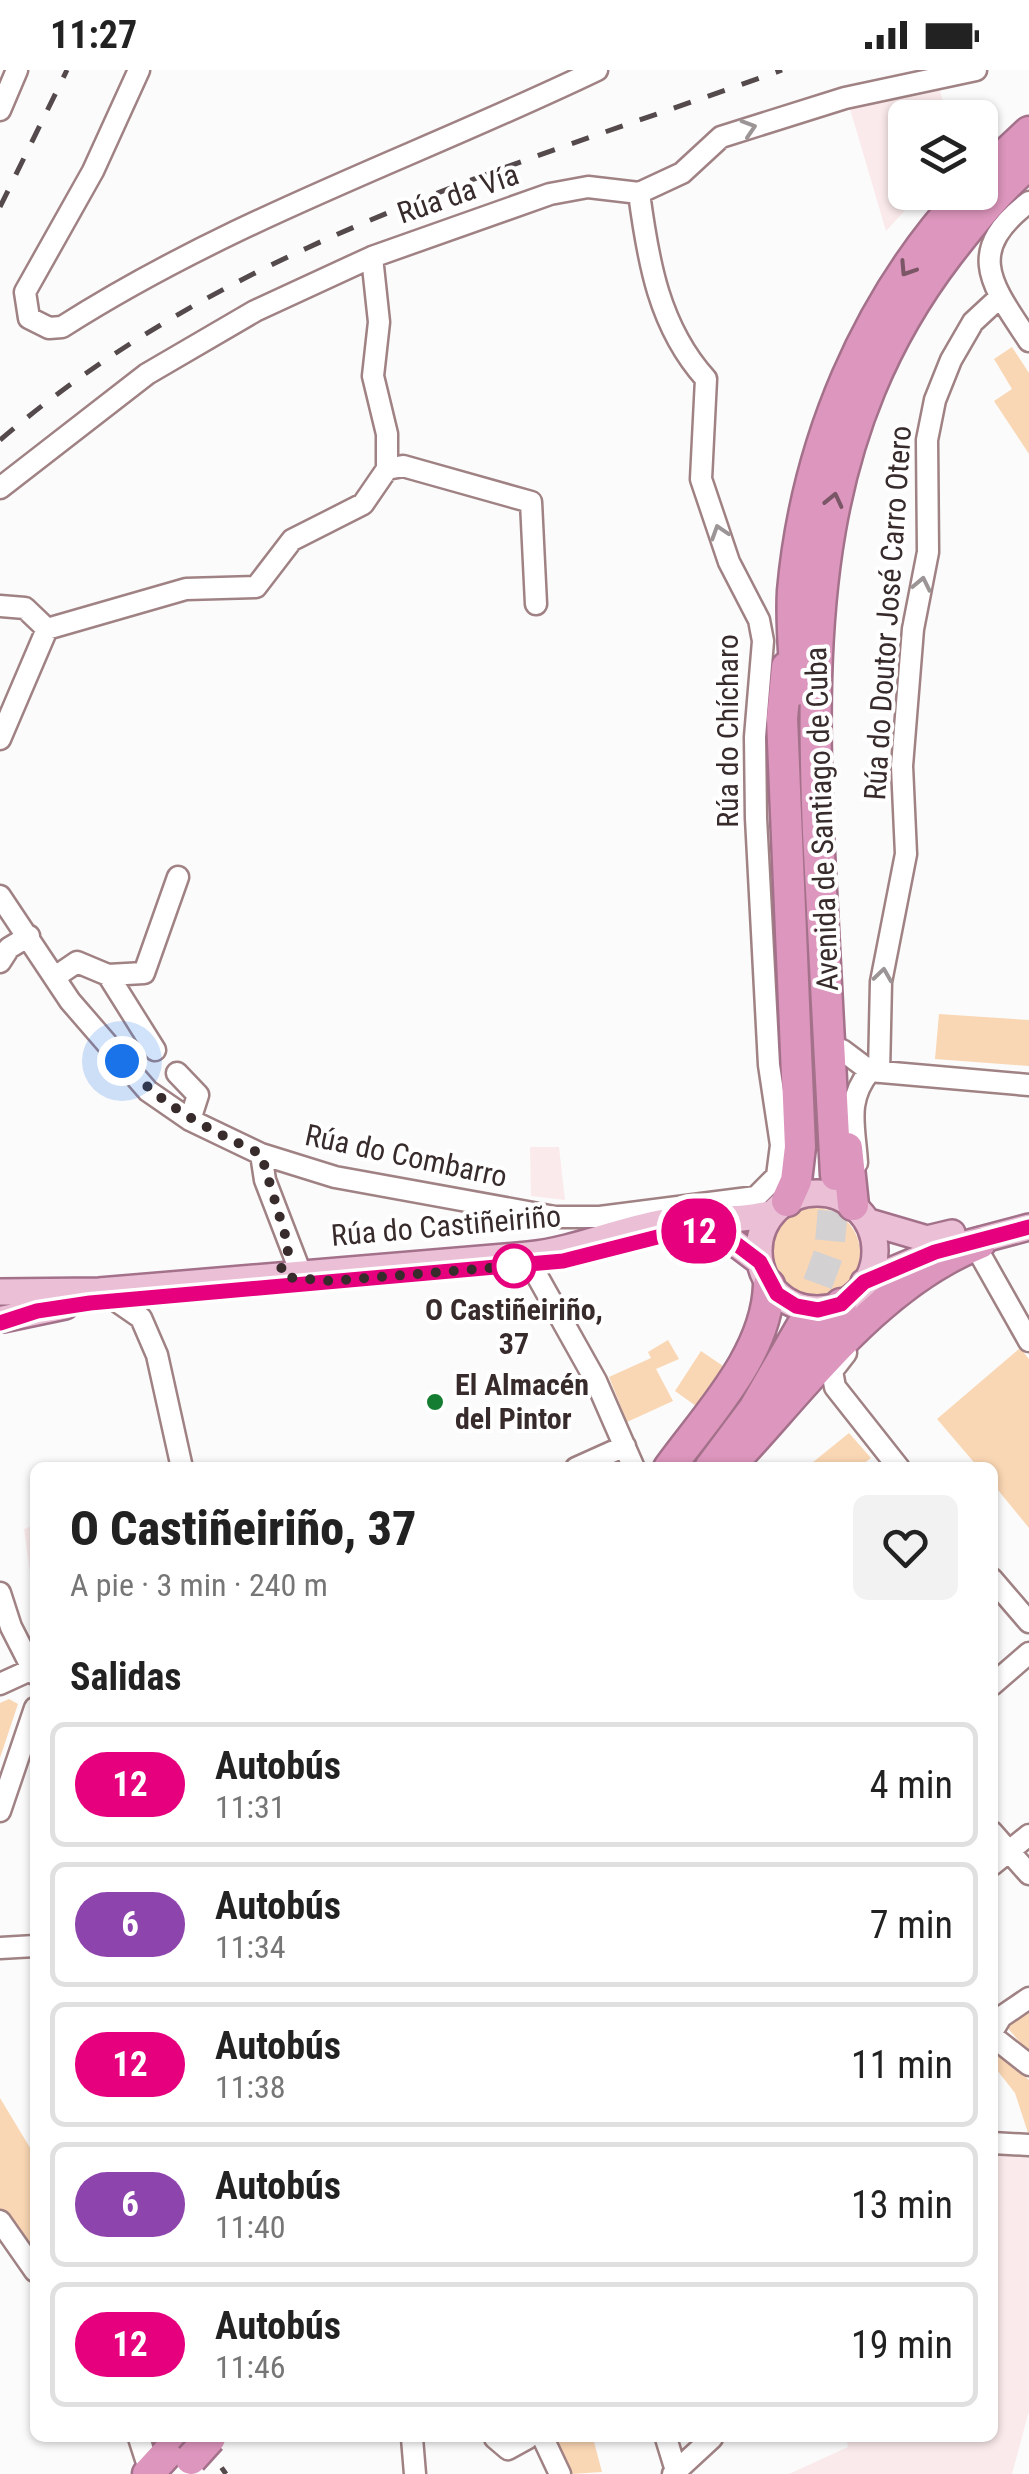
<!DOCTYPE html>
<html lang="es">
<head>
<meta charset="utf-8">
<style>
	:root { --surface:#fff; --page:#f2f2f2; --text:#222; --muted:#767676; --line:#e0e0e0 }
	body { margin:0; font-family:"Roboto Condensed",sans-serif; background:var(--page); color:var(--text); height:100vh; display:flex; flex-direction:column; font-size:38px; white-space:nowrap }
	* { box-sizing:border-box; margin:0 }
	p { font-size:32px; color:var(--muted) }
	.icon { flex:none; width:55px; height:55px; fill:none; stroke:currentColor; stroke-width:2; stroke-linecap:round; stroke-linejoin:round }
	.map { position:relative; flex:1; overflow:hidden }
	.drawer { position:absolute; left:30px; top:1392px; width:968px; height:980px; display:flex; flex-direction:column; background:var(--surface); border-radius:15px; box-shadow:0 2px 8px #0004 }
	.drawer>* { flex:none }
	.badge { padding:0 20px; border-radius:32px; font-size:35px; line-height:65px }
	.fabs { position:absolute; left:888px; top:30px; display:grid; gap:20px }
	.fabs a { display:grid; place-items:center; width:110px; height:110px; border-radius:15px; background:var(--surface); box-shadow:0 2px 8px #0004; font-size:50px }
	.you { position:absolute; width:50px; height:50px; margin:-25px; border:8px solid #fff; border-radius:50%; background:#1a73e8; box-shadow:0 0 0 15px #1a73e833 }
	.map>.badge { position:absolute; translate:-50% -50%; box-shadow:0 0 0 5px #fff }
	h2 { padding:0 40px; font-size:38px; line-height:90px }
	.round { display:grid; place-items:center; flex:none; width:105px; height:105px; border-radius:15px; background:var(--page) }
	.head { display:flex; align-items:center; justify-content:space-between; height:170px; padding:0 40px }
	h1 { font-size:48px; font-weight:800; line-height:75px }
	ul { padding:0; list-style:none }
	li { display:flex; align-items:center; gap:30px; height:125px; margin:0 20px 15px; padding:0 20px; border:5px solid var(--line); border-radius:15px }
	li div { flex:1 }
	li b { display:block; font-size:38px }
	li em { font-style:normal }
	li .badge { min-width:110px; font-weight:700; text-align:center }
	.status { display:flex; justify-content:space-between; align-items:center; height:70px; padding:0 50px; background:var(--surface); direction:ltr }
	.status svg { height:28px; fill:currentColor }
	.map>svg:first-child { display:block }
	.built { fill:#fbeaeb }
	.green { fill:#fad7b4 }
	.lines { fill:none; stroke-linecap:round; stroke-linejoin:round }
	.highway-tunnel { stroke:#d4d1d2; stroke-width:30; stroke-dasharray:30 15; stroke-linecap:butt }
	.minor-casing { stroke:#a08284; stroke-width:25 }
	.major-casing { stroke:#a3718a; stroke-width:30 }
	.highway-casing { stroke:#a3718a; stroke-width:35 }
	.minor { stroke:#fff; stroke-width:20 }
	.major { stroke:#ebc0d7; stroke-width:25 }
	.highway { stroke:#dd96bd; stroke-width:30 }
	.rail { stroke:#554a4b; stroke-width:5; stroke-dasharray:18 18; stroke-linecap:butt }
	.highway-bridge-casing { stroke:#a3718a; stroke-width:35; stroke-linecap:butt }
	.highway-bridge { stroke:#dd96bd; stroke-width:30 }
	.oneway { stroke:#9c9596 }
	.oneway2 { stroke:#7a5666 }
	.line-casing { stroke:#fff; stroke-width:22 }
	.line { stroke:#e6007e; stroke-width:15 }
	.walk { stroke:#382b2c; stroke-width:10; stroke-dasharray:0 18 }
	.stop-dot { fill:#fff; stroke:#e6007e; stroke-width:5 }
	.poi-dot { fill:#157d31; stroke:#fff; stroke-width:4 }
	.labels { text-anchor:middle; stroke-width:8; stroke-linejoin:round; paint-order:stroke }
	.street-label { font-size:30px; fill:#382b2c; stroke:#fff }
	.stop-label { font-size:30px; font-weight:bold; fill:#382b2c; stroke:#fff }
	.poi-label { font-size:30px; font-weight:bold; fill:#382b2c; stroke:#fff; text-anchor:start }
</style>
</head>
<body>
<div class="status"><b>11:27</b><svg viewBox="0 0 49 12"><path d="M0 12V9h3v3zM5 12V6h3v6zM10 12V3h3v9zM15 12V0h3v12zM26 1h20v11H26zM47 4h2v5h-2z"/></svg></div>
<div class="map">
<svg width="1029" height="2404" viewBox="0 0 1029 2404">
	<rect width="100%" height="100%" fill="#fbfbfb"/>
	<path class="built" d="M939,17L947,47L905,48V122L921,123L886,161L848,32Z
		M530,1077H559L565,1130L531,1126Z
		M35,1455V1538L24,1459Z
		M993,2078L1029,2084V2341L1012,2404H789L848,2377L846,2368H992Z"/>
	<path class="green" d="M1012,277L1029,303V384L994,331L1012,319L994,289Z
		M939,944L1029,950V996L935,989Z
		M770 1183a45 45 0 1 1 90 0a45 45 0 1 1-90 0Z
		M668,1270L679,1289L656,1299L673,1331L627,1352L609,1307L651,1288L648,1282Z
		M1020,1278L1029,1289V1458L993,1414L992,1398L978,1397L937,1349Z
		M701,1281L723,1296L696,1336L675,1321Z
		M849,1363L871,1388L859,1397H807Z
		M9,1629L18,1634L0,1688V1633Z
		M1029,1935V1983L1006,1956Z
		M992,1979L1029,2010V2066L1015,2023L993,1995Z
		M0,2028L35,2086V2197L0,2146Z
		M555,2368H593L602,2402L571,2404Z"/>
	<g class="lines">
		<path class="highway-tunnel" d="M802,1256L829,1183L836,1105"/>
		<defs>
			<path id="minor" d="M139,0L93,101L25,222L29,248L49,258L62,257C233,148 416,87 597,0
				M0,40L17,0
				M1029,132C963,182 992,215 1029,271
				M387,399L403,396L531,432L536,534
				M0,418L147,304L255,241L372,187L550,124L588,117L639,123L682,103L721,67L845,28L976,0
				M0,536L25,538L47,559
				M0,669L47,559L186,519L256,517L292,470L363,434L387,399V364L373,306L379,252L372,187
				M0,826L70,931L148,1021L190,1050L261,1084L335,1107L555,1147H600L756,1127L777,1106L781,1075L769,995L756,748L755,667L763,571L759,550L729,492L701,409L706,309C659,257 648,191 639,123
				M0,892L9,878L29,866
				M108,905L155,980
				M55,907L77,892L108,905L144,903L178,807
				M842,980L870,1001L1029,1015
				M879,1002L881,912L906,784L902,696L913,559L928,482L927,370L935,330L951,290L973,252L1000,227
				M177,1003L198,1025L190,1050
				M261,1084L265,1110L300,1201
				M857,1093C855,1057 845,1031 870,1001
				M980,1173L981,1186L1029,1271
				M531,1195L596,1311L634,1398
				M115,1230L141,1248L157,1285L182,1398
				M846,1283L832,1301L835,1317L899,1398
				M576,1398L625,1376
				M992,1509L1029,1552
				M0,1523L11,1557L35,1604
				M0,1614L35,1598
				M992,1615L1029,1583
				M0,1741L35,1638
				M992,1762L1029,1804
				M992,1795L1029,1765
				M0,1878L35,1876
				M992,1962L1001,1947L1029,1928
				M992,1966L1029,1995
				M992,2073L1029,2075
				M0,2151L35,2201
				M139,2368L150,2402
				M412,2368L415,2404
				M495,2368L508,2379L528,2368
				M543,2368L560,2404
				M666,2368L677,2404
				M673,2404L712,2368"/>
			<path id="major" d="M759 1181a58 58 0 1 1 116 0a58 58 0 1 1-116 0Z
				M869,1152L927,1169L952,1163
				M699,1161L731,1170L760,1192
				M864,1212L935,1182L1029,1157
				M0,1222L99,1221L528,1185C576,1180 618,1160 665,1152C702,1146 736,1153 773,1143
				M3,1249L65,1236"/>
			<path id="highway" d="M980,108L1029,62
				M787,597L782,648L800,1077L796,1111L787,1131
				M796,620C795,588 791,553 793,521C806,375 866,230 967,122
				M847,1078L853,1135
				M836,1105C831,991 823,877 818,763C810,553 814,359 948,184C973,152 998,120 1029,94
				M802,1294L841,1234
				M735,1390C807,1313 879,1213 980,1173
				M669,1398C708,1344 767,1284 769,1215
				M710,1398L754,1339L802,1256
				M148,2404L181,2368"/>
		</defs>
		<use href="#minor" class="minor-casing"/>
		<use href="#major" class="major-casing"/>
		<use href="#highway" class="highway-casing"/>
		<use href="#minor" class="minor"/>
		<use href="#major" class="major"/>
		<use href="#highway" class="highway"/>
		<path class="rail" d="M0,137L67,0
			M0,370C229,174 505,100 782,0
			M201,2368L226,2404"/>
		<defs>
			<path id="highway-bridge" d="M191,2389L210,2368"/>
		</defs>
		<use href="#highway-bridge" class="highway-bridge-casing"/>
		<use href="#highway-bridge" class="highway-bridge"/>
	</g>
	<defs><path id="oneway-chevron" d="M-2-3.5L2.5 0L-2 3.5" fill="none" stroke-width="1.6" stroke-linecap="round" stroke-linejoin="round" transform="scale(2.5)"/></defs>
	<g class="oneway">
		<use href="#oneway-chevron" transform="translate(749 58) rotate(-18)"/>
		<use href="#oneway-chevron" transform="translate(719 462) rotate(-108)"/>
		<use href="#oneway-chevron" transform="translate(922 514) rotate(-78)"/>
		<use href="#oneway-chevron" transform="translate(883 905) rotate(-82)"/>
	</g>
	<g class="oneway2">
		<use href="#oneway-chevron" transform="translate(907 199) rotate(123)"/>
		<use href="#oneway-chevron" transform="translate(834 430) rotate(-77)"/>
	</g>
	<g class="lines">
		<defs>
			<path id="line" d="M0,1253L37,1241L90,1233L563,1191L685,1160L731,1170L760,1192L777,1224L796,1236L818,1240L841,1234L864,1212L935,1182L1029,1157"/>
		</defs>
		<use href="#line" class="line-casing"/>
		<use href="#line" class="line"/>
		<path class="walk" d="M122,991C161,1036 208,1059 261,1084L289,1178L281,1199L284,1207L331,1211L514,1196"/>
	</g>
	<circle class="stop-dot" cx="514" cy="1196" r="20"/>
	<circle class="poi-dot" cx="435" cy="1332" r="10"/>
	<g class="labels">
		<g class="street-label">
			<text transform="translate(458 124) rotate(-19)" y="10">Rúa da Vía</text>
			<text transform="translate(888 543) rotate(-86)" y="10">Rúa do Doutor José Carro Otero</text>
			<text transform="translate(728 661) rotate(-90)" y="10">Rúa do Chícharo</text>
			<text transform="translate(822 749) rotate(-92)" y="10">Avenida de Santiago de Cuba</text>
			<text transform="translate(406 1086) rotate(12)" y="10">Rúa do Combarro</text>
			<text transform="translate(446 1156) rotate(-5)" y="10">Rúa do Castiñeiriño</text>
		</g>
		<g class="stop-label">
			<text x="514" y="1250">O Castiñeiriño,<tspan x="514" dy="34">37</tspan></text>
		</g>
		<g class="poi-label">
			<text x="455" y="1325">El Almacén<tspan x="455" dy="34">del Pintor</tspan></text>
		</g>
	</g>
</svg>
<div class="fabs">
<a><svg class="icon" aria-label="layers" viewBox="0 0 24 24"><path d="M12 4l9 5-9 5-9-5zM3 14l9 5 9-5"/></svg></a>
</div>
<div class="you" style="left:122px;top:991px"></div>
<b class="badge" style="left:699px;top:1161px;background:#e6007e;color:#fff">12</b>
<section class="drawer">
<div class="head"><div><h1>O Castiñeiriño, 37</h1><p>A pie · 3 min · 240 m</p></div><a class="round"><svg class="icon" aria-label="heart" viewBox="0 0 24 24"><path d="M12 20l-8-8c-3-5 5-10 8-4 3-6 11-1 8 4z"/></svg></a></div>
<h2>Salidas</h2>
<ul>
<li><span class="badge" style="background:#e6007e;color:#fff">12</span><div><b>Autobús</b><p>11:31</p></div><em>4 min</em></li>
<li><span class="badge" style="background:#8e44ad;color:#fff">6</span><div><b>Autobús</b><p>11:34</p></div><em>7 min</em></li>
<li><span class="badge" style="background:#e6007e;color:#fff">12</span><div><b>Autobús</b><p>11:38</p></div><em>11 min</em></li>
<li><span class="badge" style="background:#8e44ad;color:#fff">6</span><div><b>Autobús</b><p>11:40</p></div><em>13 min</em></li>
<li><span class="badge" style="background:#e6007e;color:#fff">12</span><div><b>Autobús</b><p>11:46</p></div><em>19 min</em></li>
</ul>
</section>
</div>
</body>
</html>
